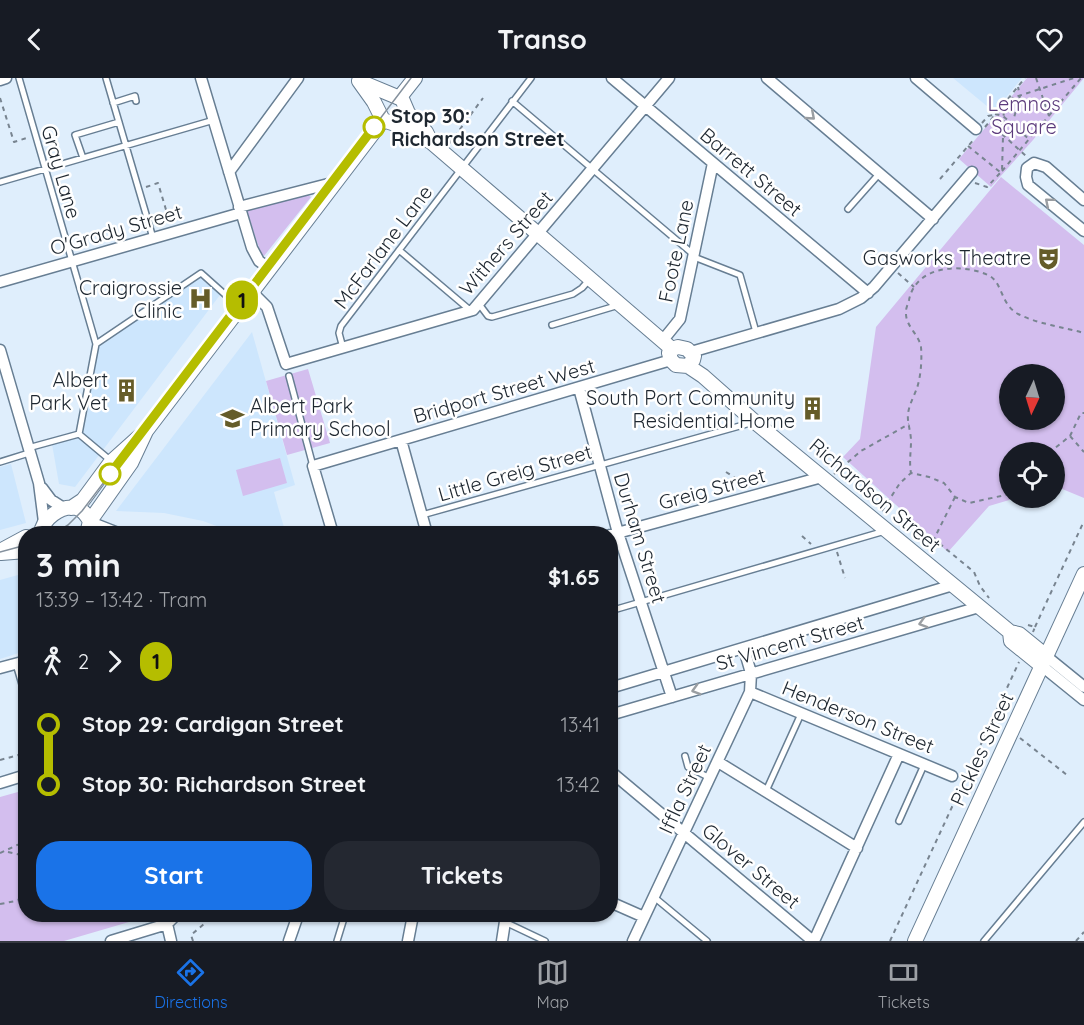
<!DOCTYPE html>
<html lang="en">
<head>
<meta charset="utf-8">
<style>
	:root { --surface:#171b24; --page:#242831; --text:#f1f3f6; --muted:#9ea1a6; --line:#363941; --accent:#1a73e8 }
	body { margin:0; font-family:Quicksand,sans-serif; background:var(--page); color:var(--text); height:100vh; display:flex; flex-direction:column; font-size:22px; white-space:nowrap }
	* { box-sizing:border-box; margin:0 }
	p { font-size:20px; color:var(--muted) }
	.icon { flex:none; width:33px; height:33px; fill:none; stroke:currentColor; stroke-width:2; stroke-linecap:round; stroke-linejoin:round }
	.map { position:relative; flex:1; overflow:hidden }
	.side { position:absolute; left:18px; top:448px; width:600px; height:396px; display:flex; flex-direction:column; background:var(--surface); border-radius:24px; box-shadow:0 2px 4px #0004 }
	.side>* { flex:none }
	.badge { padding:0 12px; border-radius:20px; font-size:21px; line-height:39px }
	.needle { width:39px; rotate:184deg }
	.controls { position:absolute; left:999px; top:286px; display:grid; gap:12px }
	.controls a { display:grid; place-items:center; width:66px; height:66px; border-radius:50%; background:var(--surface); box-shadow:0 2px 4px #0004; font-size:30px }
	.map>.badge { position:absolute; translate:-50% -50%; box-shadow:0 0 0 3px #fff }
	.legs { display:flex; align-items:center; gap:9px; height:66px; padding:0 18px; font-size:20px }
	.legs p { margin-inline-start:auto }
	.head { display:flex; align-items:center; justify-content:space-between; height:102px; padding:0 18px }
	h1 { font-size:33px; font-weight:700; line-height:45px }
	.cta { display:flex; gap:12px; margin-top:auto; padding:12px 18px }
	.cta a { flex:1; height:69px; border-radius:24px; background:var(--accent); color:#fff; font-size:24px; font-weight:700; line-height:69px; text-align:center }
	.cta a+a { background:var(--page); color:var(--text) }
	ul { padding:0 18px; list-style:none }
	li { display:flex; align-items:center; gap:21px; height:60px; font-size:22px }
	li i { display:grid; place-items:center; width:9px; height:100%; margin:0 8px; background:currentColor }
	li i::after { content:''; width:15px; height:15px; margin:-8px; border:4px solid; border-radius:50%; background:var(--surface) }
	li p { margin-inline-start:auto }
	li:first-child i { background:linear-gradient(#0000 50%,currentColor 0) }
	li:last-child i { background:linear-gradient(currentColor 50%,#0000 0) }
	header { display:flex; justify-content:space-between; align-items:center; height:78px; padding:0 18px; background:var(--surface); font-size:27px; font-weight:700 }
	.dock { display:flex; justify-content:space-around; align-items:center; height:84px; border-top:2px solid var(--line); background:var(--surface); font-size:16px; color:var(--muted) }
	.dock a { display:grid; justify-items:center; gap:3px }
	.dock .selected { color:var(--accent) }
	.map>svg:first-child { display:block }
	.built { fill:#cde6fd }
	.green { fill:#d3beee; fill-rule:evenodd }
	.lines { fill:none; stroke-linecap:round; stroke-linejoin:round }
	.service-casing { stroke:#677e93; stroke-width:8 }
	.minor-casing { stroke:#677e93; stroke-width:13 }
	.tertiary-casing { stroke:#677e93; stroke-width:16 }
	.path { stroke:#788490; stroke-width:2; stroke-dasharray:4.5 4.5; stroke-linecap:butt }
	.service { stroke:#fff; stroke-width:5 }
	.minor { stroke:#fff; stroke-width:10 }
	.tertiary { stroke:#fff; stroke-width:14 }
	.tram { stroke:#85919d; stroke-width:1.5 }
	.oneway { stroke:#9a9ea2 }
	.line-1-casing { stroke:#fff; stroke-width:14 }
	.line-1 { stroke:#b5bd00; stroke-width:9 }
	.stop-1-dot { fill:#fff; stroke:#b5bd00; stroke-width:3 }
	.labels { text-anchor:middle; stroke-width:5; stroke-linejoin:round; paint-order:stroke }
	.park-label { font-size:20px; fill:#5c3b7c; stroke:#fff }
	.stop-label { font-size:20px; font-weight:bold; fill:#1e2730; stroke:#fff; text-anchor:start }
	.street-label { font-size:20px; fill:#1e2730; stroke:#fff }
	.poi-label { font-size:20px; fill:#1e2730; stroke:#fff; text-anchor:end }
</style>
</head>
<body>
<header><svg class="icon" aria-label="back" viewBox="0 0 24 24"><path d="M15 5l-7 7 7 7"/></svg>Transo<svg class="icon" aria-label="heart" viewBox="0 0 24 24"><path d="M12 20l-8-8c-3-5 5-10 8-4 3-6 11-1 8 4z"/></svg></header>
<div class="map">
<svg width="1084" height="863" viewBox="0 0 1084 863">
	<rect width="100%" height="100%" fill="#dfeefc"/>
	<path class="built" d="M953,0H1022L994,34Z
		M199,199L220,217L75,409L59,406L52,366L83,358L99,269Z
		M252,254L295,407L274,414L278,429L286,456L308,449L310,456H238L203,443L164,435L116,433Z
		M11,386L26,445L0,452V389Z
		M25,495V573L0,581V502Z"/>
	<path class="green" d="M1027,0H1084L1033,62L991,109L959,81Z
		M1001,99L1084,167V420L1055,408L1054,375H1010V420H1016L989,428L948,474L843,379L860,361L876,249ZM1010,297H1054V342H1010Z
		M302,117H308L311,119L264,178L260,173L247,133Z
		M308,291L330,365L287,377L266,303Z
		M280,380L287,405L243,418L236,392Z
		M25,712L26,837H153L64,863H0V719Z"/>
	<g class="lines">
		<defs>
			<path id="service" d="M19,0L96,266
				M106,0L153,160
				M512,23L693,176
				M113,25L135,18L136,23
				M83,80L75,57L119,44
				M0,104L214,42
				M848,131L879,96
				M399,172L471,233
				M694,179L740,197L756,254
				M479,226L488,238L492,239L573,216L582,210L590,201
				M552,247L619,227
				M343,270L339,255L341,248L531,0
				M289,298L313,388
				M79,356L96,266L201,195L239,229
				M79,356L110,382
				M28,370L79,356
				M0,384L29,375
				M422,437L754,344
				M610,533L885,453
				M16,586L26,620
				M685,678L688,689L710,700
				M766,713L801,636
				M899,743L924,687
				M610,786L611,785
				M654,819L707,863
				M394,837L412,840
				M505,844L545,863
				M337,863L345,837
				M984,863L1084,744"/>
			<path id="minor" d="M201,0L252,170L259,183L270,191
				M612,0L868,215
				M767,0L933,141
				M916,0L976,51
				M0,2L6,0
				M229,94L298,0
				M1084,122L1046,89L1034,85L1027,90L1026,99L1028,107L1084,153
				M239,129L336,104
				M0,204L241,135
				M252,214L267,229L286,286L473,232L669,0
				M663,262L680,241L713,85
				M0,272L39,405L44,444
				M691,274L839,231L861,220L874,209L972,94
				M579,310L618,455L672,619
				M401,362L427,456
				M42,410L51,422L65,431
				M90,444L118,455
				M112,456H153
				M333,456L313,388L671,282
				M610,457L822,399
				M1046,578L1084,609
				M1042,588L1084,622
				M0,590L26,583
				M610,610L953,507
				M750,614L952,698
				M610,637L979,529
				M718,684L857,770
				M610,693L813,863
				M0,705L26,697
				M610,824L644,839
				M167,846L171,863
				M111,863L167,846L176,837
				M289,863L298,837
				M408,863L413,837
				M502,863L506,837
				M633,863L750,614L751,595L744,571
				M814,863L899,676"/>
			<path id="tertiary" d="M359,3L402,21L408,35L426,54L431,64L672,271
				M359,3L374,24L383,42L401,48L429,63
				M400,19L415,0
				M678,269L687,271L694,278L693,282L688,288L676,287L671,282L669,275L672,271Z
				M688,288L703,298L755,344L1010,554L1019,556L1046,578
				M71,430L83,422L111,384L140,358
				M90,443L131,385L146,353L383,42
				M41,456C42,441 61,427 76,430C83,431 87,438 90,443L87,456
				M0,473L26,459
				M1,475L26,473
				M1010,554L1011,563L1042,588
				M915,863L1084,496"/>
		</defs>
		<use href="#service" class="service-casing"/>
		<use href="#minor" class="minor-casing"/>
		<use href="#tertiary" class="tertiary-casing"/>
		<path class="path" d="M1036,0L1049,38
			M0,20L14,64L30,59
			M1009,21L1074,0
			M995,36L1003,38L1030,62
			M982,45L988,38L994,37
			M1012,47L1020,18L1018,9
			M985,49L1025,0
			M1002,56L1027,79
			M449,66L483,20
			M968,68L1000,94
			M1002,93L1081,0
			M940,101L975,60
			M975,105L987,109L1002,93L1004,25
			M146,109L158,105L170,145
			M898,195L914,209
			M1070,358L1084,374
			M1049,375L1070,358L1081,335H1084
			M726,394L749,409
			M834,396L861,373L909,346
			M1010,416L969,425L955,419L944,405L929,399L911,395C909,383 911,374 911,363C911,354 907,344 908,336C909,327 914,318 917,310C921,298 922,281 921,269C919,257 906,248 906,236C905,232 908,226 909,222C916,187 961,185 988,197C1003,204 1000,226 1018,236C1038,246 1063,249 1084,255
			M955,419L934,461L974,494L980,508L989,520
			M882,433L900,405L911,395
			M802,458L811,466
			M837,474L845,500
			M1028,547L1035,549L1033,554
			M1035,549L1084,443
			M1020,660L1067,697
			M0,682L26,675
			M8,774L26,778
			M0,775L26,763
			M18,822L26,814
			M0,826L26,821
			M193,863L191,857L204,846L209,837
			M890,863L1019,584
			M1076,863L1084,854"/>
		<use href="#service" class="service"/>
		<use href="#minor" class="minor"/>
		<use href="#tertiary" class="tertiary"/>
		<path class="tram" d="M54,456L68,447L82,433L411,0
			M0,474L26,467"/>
	</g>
	<defs><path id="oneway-chevron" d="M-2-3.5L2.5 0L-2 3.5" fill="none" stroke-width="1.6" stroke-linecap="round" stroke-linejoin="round" transform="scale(1.5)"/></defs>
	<g class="oneway">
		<use href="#oneway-chevron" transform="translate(811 38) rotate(41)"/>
		<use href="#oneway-chevron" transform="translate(1049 124) rotate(-140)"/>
		<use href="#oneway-chevron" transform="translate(923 545) rotate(164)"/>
		<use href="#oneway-chevron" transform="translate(696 612) rotate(164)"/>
	</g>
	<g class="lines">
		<defs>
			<path id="line-1" d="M110,396L374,49"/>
		</defs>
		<use href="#line-1" class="line-1-casing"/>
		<use href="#line-1" class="line-1"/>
	</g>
	<defs>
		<symbol id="theatre-bare" viewBox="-9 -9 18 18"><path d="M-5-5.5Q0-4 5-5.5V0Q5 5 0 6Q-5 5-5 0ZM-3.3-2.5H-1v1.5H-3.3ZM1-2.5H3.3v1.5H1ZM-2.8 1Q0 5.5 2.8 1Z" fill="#655c29" stroke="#fff" stroke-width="2.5" paint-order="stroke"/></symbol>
		<symbol id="hospital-bare" viewBox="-9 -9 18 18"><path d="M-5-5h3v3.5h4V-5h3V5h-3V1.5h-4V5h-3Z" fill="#655c29" stroke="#fff" stroke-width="2.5" paint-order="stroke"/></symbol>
		<symbol id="building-bare" viewBox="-9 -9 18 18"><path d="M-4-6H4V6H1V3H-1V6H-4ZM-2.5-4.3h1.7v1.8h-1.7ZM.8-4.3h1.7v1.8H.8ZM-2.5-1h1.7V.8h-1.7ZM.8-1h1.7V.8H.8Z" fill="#655c29" stroke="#fff" stroke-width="2.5" paint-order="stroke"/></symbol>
		<symbol id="school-bare" viewBox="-9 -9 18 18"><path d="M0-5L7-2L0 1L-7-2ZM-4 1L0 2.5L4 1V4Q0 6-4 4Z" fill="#655c29" stroke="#fff" stroke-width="2.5" paint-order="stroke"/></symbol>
	</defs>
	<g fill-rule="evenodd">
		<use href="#theatre-bare" x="1032" y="164" width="33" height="33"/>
		<use href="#hospital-bare" x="184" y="204" width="33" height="33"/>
		<use href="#building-bare" x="110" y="296" width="33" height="33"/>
		<use href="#building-bare" x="796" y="314" width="33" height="33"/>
		<use href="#school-bare" x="216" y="324" width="33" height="33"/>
	</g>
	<g class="stop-1-dot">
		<circle cx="374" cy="49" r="10"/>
		<circle cx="110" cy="396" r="10"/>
	</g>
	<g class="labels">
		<g class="park-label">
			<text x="1024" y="33">Lemnos<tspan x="1024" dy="23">Square</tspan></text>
		</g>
		<g class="stop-label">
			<text x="391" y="45">Stop 30:<tspan x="391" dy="23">Richardson Street</tspan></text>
		</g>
		<g class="street-label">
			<text transform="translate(61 94) rotate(74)" y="7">Gray Lane</text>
			<text transform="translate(751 94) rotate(40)" y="7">Barrett Street</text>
			<text transform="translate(116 152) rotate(-16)" y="7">O'Grady Street</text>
			<text transform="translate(506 165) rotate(-49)" y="7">Withers Street</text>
			<text transform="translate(383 169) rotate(-53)" y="7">McFarlane Lane</text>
			<text transform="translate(676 173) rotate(-78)" y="7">Foote Lane</text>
			<text transform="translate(504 313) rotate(-16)" y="7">Bridport Street West</text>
			<text transform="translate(515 395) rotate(-16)" y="7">Little Greig Street</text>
			<text transform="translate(712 411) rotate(-15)" y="7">Greig Street</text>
			<text transform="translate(875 417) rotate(40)" y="7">Richardson Street</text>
			<text transform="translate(640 460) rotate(73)" y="7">Durham Street</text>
			<text transform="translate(790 565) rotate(-16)" y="7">St Vincent Street</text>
			<text transform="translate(858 639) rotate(22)" y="7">Henderson Street</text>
			<text transform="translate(982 671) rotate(-65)" y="7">Pickles Street</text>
			<text transform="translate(685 711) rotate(-65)" y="7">Iffla Street</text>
			<text transform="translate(751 788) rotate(40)" y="7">Glover Street</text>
		</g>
		<g class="poi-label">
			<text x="1031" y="187">Gasworks Theatre</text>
			<text x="182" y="217">Craigrossie<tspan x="182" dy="23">Clinic</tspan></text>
			<text x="108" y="309">Albert<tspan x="108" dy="23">Park Vet</tspan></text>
			<text x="795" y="327">South Port Community<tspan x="795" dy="23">Residential Home</tspan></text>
			<text x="250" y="335" text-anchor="start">Albert Park<tspan x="250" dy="23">Primary School</tspan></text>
		</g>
	</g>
</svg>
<div class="controls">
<a><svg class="needle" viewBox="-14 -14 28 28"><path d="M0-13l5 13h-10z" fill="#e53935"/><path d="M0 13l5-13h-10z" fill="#9ea1a6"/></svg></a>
<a><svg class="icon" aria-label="locate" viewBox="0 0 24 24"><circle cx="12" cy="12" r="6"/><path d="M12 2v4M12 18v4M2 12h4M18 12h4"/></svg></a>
</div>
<b class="badge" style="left:242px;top:222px;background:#b5bd00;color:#111">1</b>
<section class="side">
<div class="head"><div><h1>3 min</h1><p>13:39 – 13:42 · Tram</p></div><b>$1.65</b></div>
<div class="legs"><svg class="icon" aria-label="walk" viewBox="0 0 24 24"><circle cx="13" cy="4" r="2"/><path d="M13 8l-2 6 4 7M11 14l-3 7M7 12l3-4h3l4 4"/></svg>2<svg class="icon" aria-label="forward" viewBox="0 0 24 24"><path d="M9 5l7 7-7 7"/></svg><b class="badge" style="background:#b5bd00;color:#111">1</b></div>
<ul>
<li><i style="color:#b5bd00"></i><b>Stop 29: Cardigan Street</b><p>13:41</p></li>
<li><i style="color:#b5bd00"></i><b>Stop 30: Richardson Street</b><p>13:42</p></li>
</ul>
<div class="cta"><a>Start</a><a>Tickets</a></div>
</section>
</div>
<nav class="dock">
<a class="selected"><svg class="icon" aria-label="directions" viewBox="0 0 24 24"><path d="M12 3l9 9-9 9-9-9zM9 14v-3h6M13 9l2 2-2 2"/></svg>Directions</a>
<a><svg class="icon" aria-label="map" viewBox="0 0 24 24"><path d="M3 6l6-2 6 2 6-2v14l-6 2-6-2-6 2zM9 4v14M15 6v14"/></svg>Map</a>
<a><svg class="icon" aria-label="tickets" viewBox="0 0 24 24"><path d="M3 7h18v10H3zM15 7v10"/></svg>Tickets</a>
</nav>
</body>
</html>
